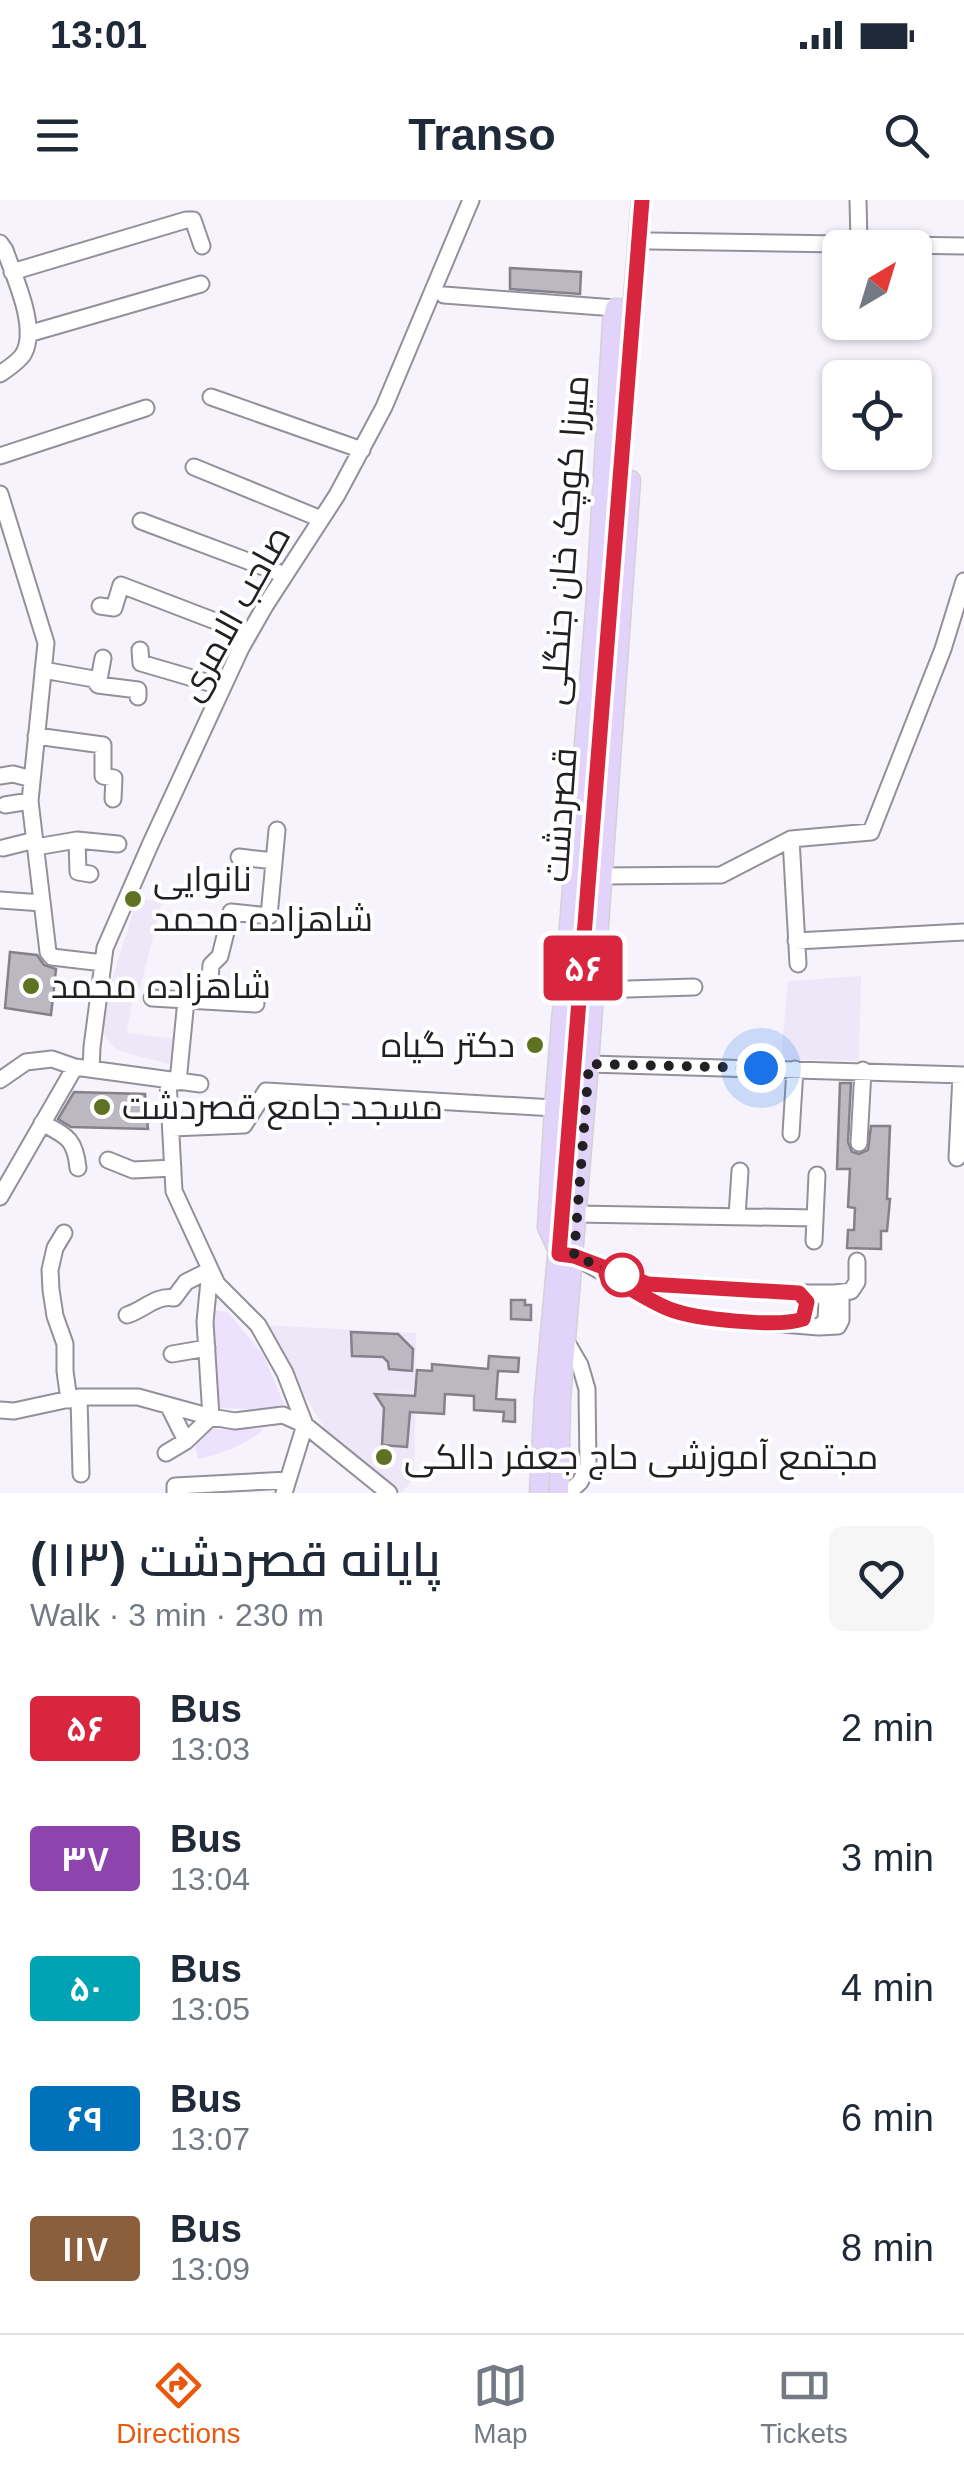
<!DOCTYPE html>
<html lang="en">
<head>
<meta charset="utf-8">
<style>
	:root { --surface:#fff; --page:#f6f6f7; --text:#1f2937; --muted:#747a83; --line:#e0e1e3; --accent:#ea580c }
	body { margin:0; font-family:Arial,Cairo,sans-serif; background:var(--page); color:var(--text); height:100vh; display:flex; flex-direction:column; font-size:38px; white-space:nowrap }
	* { box-sizing:border-box; margin:0 }
	p { font-size:32px; color:var(--muted) }
	.icon { flex:none; width:55px; height:55px; fill:none; stroke:currentColor; stroke-width:2; stroke-linecap:round; stroke-linejoin:round }
	.map { position:relative; height:1293px; overflow:hidden }
	.panel { display:flex; flex-direction:column; background:var(--surface); flex:1 }
	.panel>* { flex:none }
	.badge { padding:0 20px; border-radius:8px; font-size:35px; line-height:65px }
	.needle { width:65px; rotate:38deg }
	.buttons { position:absolute; left:822px; top:30px; display:grid; gap:20px }
	.buttons a { display:grid; place-items:center; width:110px; height:110px; border-radius:15px; background:var(--surface); box-shadow:0 2px 8px #0004; font-size:50px }
	.you { position:absolute; width:50px; height:50px; margin:-25px; border:8px solid #fff; border-radius:50%; background:#1a73e8; box-shadow:0 0 0 15px #1a73e833 }
	.map>.badge { position:absolute; translate:-50% -50%; box-shadow:0 0 0 5px #fff }
	.round { display:grid; place-items:center; flex:none; width:105px; height:105px; border-radius:15px; background:var(--page) }
	.summary { display:flex; align-items:center; justify-content:space-between; height:170px; padding:0 30px }
	h1 { font-size:48px; font-weight:600; line-height:75px }
	ul { padding:0; list-style:none }
	li { display:flex; align-items:center; gap:30px; height:130px; padding:0 30px }
	li div { flex:1 }
	li b { display:block; font-size:38px }
	li em { font-style:normal }
	li .badge { min-width:110px; font-weight:700; text-align:center }
	.status { display:flex; justify-content:space-between; align-items:center; height:70px; padding:0 50px; background:var(--surface); direction:ltr }
	.status svg { height:28px; fill:currentColor }
	header { display:flex; justify-content:space-between; align-items:center; height:130px; padding:0 30px; background:var(--surface); font-size:45px; font-weight:600 }
	.menu { display:flex; justify-content:space-around; align-items:center; height:140px; border-top:2px solid var(--line); background:var(--surface); font-size:28px; color:var(--muted) }
	.menu a { display:grid; justify-items:center; gap:5px }
	.menu .on { color:var(--accent) }
	.map>svg:first-child { display:block }
	.built { fill:#ede7f8 }
	.green { fill:#ece2fd }
	.building { fill:#bbb8c1; stroke:#84818a; stroke-width:2.5 }
	.lines { fill:none; stroke-linecap:round; stroke-linejoin:round }
	.minor-casing { stroke:#939099; stroke-width:19 }
	.major-casing { stroke:#d3d2d3; stroke-width:21 }
	.minor { stroke:#fff; stroke-width:15 }
	.major { stroke:#e2d3fb; stroke-width:18 }
	.line-casing { stroke:#fff; stroke-width:22 }
	.line { stroke:#d7263d; stroke-width:15 }
	.walk { stroke:#222024; stroke-width:10; stroke-dasharray:0 18 }
	.poi-dot { fill:#5e7221; stroke:#fff; stroke-width:4 }
	.stop-dot { fill:#fff; stroke:#d7263d; stroke-width:5 }
	.labels { text-anchor:middle; stroke-width:8; stroke-linejoin:round; paint-order:stroke }
	.street-label { font-size:35px; fill:#222024; stroke:#fff }
	.poi-label { font-size:35px; fill:#222024; stroke:#fff; text-anchor:start }
</style>
</head>
<body>
<div class="status"><b>13:01</b><svg viewBox="0 0 49 12"><path d="M0 12V9h3v3zM5 12V6h3v6zM10 12V3h3v9zM15 12V0h3v12zM26 1h20v11H26zM47 4h2v5h-2z"/></svg></div>
<header><svg class="icon" aria-label="menu" viewBox="0 0 24 24"><path d="M4 6h16M4 12h16M4 18h16"/></svg>Transo<svg class="icon" aria-label="search" viewBox="0 0 24 24"><circle cx="10" cy="10" r="6"/><path d="M15 15l6 6"/></svg></header>
<div class="map">
<svg width="964" height="1293" viewBox="0 0 964 1293">
	<rect width="100%" height="100%" fill="#f7f3fd"/>
	<path class="built" d="M137,699L162,701L140,789L134,788L127,833L176,839L172,865L123,852L114,847L106,838L101,826L104,806Z
		M861,776L859,861L781,859L788,781Z
		M263,1125L416,1133L415,1192L383,1191L416,1193L414,1275L410,1284L401,1293L330,1238Z"/>
	<path class="green" d="M215,1110L228,1112L264,1156L284,1204L265,1210L221,1208L213,1194L209,1119Z
		M201,1229H264C246,1245 221,1254 198,1259L194,1238Z"/>
	<path class="building" d="M510,68L581,72L580,94L510,89Z
		M10,752L37,755L44,765L56,769L51,815L5,808Z
		M840,883H851L848,942L852,952L859,954L868,950L871,926H890L887,999H890L889,1010L887,1031H881V1049L847,1048L848,1030H854L855,1008L848,1007L850,969H837Z
		M74,892L145,894L148,929L71,927L58,919Z
		M511,1100H525V1105H531V1120L511,1119Z
		M351,1132L398,1134L413,1149L412,1171L389,1169L388,1162L383,1157L352,1156Z
		M489,1156L519,1158L518,1172L498,1171L496,1199L515,1200V1222L503,1221L504,1212L474,1210V1196L445,1194L444,1214L410,1212L407,1247L382,1245L384,1208L375,1194L415,1196L417,1170L432,1171V1164L488,1169Z"/>
	<g class="lines">
		<defs>
			<path id="minor" d="M858,0L859,42
				M650,41L964,46
				M0,43L5,50C14,77 38,126 24,153C20,161 7,169 0,174
				M12,72L186,20H193L202,46
				M444,95L615,108
				M28,134L201,84
				M211,197L362,250
				M0,256L146,208
				M194,267L321,319
				M0,294L46,443L30,601L48,752L52,757L103,763
				M141,321L285,375
				M100,406L114,408L121,385L249,434
				M140,450L141,463L223,487
				M43,470L94,479L98,485L138,490V497
				M98,485L103,458
				M36,536L103,545V576L114,578L113,599
				M0,576L13,574L32,579
				M5,605L30,601
				M791,639L798,764
				M77,640L78,672L90,674
				M36,647L77,640L118,644
				M3,648L35,640
				M239,657L274,661
				M602,676L721,675L791,639L871,632L943,449L964,381
				M0,700L42,703
				M796,741L964,732
				M595,790L694,787
				M152,798L256,804
				M209,801L211,765L220,756L231,712L269,716L277,630
				M589,864L964,875
				M91,869L92,847L105,748L150,645L241,448L265,406L337,295L384,207L471,0
				M0,880L26,862L52,859L75,867L200,884
				M168,881L174,991L217,1084L258,1125L285,1173L305,1225L389,1293
				M178,882L186,800
				M42,923C66,936 75,938 78,968
				M172,928L244,925L266,891L554,908
				M791,934L795,869
				M859,943L863,870
				M957,958L961,875
				M108,960L133,970L173,968
				M0,997L75,867
				M576,1014L815,1018
				M737,1016L740,971
				M64,1033L55,1048L50,1070L51,1090L55,1116L65,1144V1171L69,1200
				M814,1041L817,975
				M573,1056L648,1084L799,1093H835L841,1099V1120L838,1126L819,1127L718,1119L671,1110Z
				M835,1093L851,1091L857,1082V1061
				M127,1115C144,1110 155,1095 174,1098L186,1082L210,1070
				M819,1127L826,1120L827,1101L820,1093
				M566,1141L580,1165L587,1189L588,1266L580,1282L568,1293
				M172,1154L207,1148
				M79,1197L81,1274
				M168,1205L186,1241L211,1217L205,1122L210,1070
				M0,1210L14,1211L79,1197H138L211,1217L235,1221L283,1215L305,1225L284,1293
				M166,1253L186,1241
				M175,1293V1286L288,1280"/>
			<path id="major" d="M557,1049L547,1027L554,908L595,410L612,122L615,108L633,109
				M539,1293L544,1198L575,862L597,546L641,0
				M559,1293L561,1199L589,864L631,280"/>
		</defs>
		<use href="#minor" class="minor-casing"/>
		<use href="#major" class="major-casing"/>
		<use href="#minor" class="minor"/>
		<use href="#major" class="major"/>
	</g>
	<g class="lines">
		<defs>
			<path id="line" d="M606,1074C627,1086 647,1100 669,1109C694,1119 778,1128 803,1119L807,1102L799,1093L648,1084L574,1056L559,1054L642,0"/>
		</defs>
		<use href="#line" class="line-casing"/>
		<use href="#line" class="line"/>
		<path class="walk" d="M622,1075L574,1056L589,864L761,868"/>
	</g>
	<g class="poi-dot">
		<circle cx="133" cy="699" r="10"/>
		<circle cx="31" cy="786" r="10"/>
		<circle cx="535" cy="845" r="10"/>
		<circle cx="102" cy="907" r="10"/>
		<circle cx="384" cy="1257" r="10"/>
	</g>
	<circle class="stop-dot" cx="622" cy="1075" r="20"/>
	<g class="labels">
		<g class="street-label">
			<text transform="translate(565 340) rotate(-86)" y="12">میرزا کوچک خان جنگلی</text>
			<text transform="translate(234 413) rotate(-61)" y="12">صاحب الامری</text>
			<text transform="translate(560 615) rotate(-86)" y="12">قصردشت</text>
		</g>
		<g class="poi-label">
			<text x="153" y="691">نانوایی<tspan x="153" dy="40">شاهزاده محمد</tspan></text>
			<text x="51" y="798">شاهزاده محمد</text>
			<text x="515" y="857" text-anchor="end">دکتر گیاه</text>
			<text x="122" y="919">مسجد جامع قصردشت</text>
			<text x="404" y="1269">مجتمع آموزشی حاج جعفر دالکی</text>
		</g>
	</g>
</svg>
<div class="buttons">
<a><svg class="needle" viewBox="-14 -14 28 28"><path d="M0-13l5 13h-10z" fill="#e53935"/><path d="M0 13l5-13h-10z" fill="#747a83"/></svg></a>
<a><svg class="icon" aria-label="locate" viewBox="0 0 24 24"><circle cx="12" cy="12" r="6"/><path d="M12 2v4M12 18v4M2 12h4M18 12h4"/></svg></a>
</div>
<div class="you" style="left:761px;top:868px"></div>
<b class="badge" style="left:583px;top:768px;background:#d7263d;color:#fff">۵۶</b>
</div>
<section class="panel">
<div class="summary"><div><h1>پایانه قصردشت (۱۱۳)</h1><p>Walk · 3 min · 230 m</p></div><a class="round"><svg class="icon" aria-label="heart" viewBox="0 0 24 24"><path d="M12 20l-8-8c-3-5 5-10 8-4 3-6 11-1 8 4z"/></svg></a></div>
<ul>
<li><span class="badge" style="background:#d7263d;color:#fff">۵۶</span><div><b>Bus</b><p>13:03</p></div><em>2 min</em></li>
<li><span class="badge" style="background:#8e44ad;color:#fff">۳۷</span><div><b>Bus</b><p>13:04</p></div><em>3 min</em></li>
<li><span class="badge" style="background:#00a3b4;color:#fff">۵۰</span><div><b>Bus</b><p>13:05</p></div><em>4 min</em></li>
<li><span class="badge" style="background:#0072bc;color:#fff">۶۹</span><div><b>Bus</b><p>13:07</p></div><em>6 min</em></li>
<li><span class="badge" style="background:#8b5e3c;color:#fff">۱۱۷</span><div><b>Bus</b><p>13:09</p></div><em>8 min</em></li>
</ul>
</section>
<nav class="menu">
<a class="on"><svg class="icon" aria-label="directions" viewBox="0 0 24 24"><path d="M12 3l9 9-9 9-9-9zM9 14v-3h6M13 9l2 2-2 2"/></svg>Directions</a>
<a><svg class="icon" aria-label="map" viewBox="0 0 24 24"><path d="M3 6l6-2 6 2 6-2v14l-6 2-6-2-6 2zM9 4v14M15 6v14"/></svg>Map</a>
<a><svg class="icon" aria-label="tickets" viewBox="0 0 24 24"><path d="M3 7h18v10H3zM15 7v10"/></svg>Tickets</a>
</nav>
</body>
</html>
